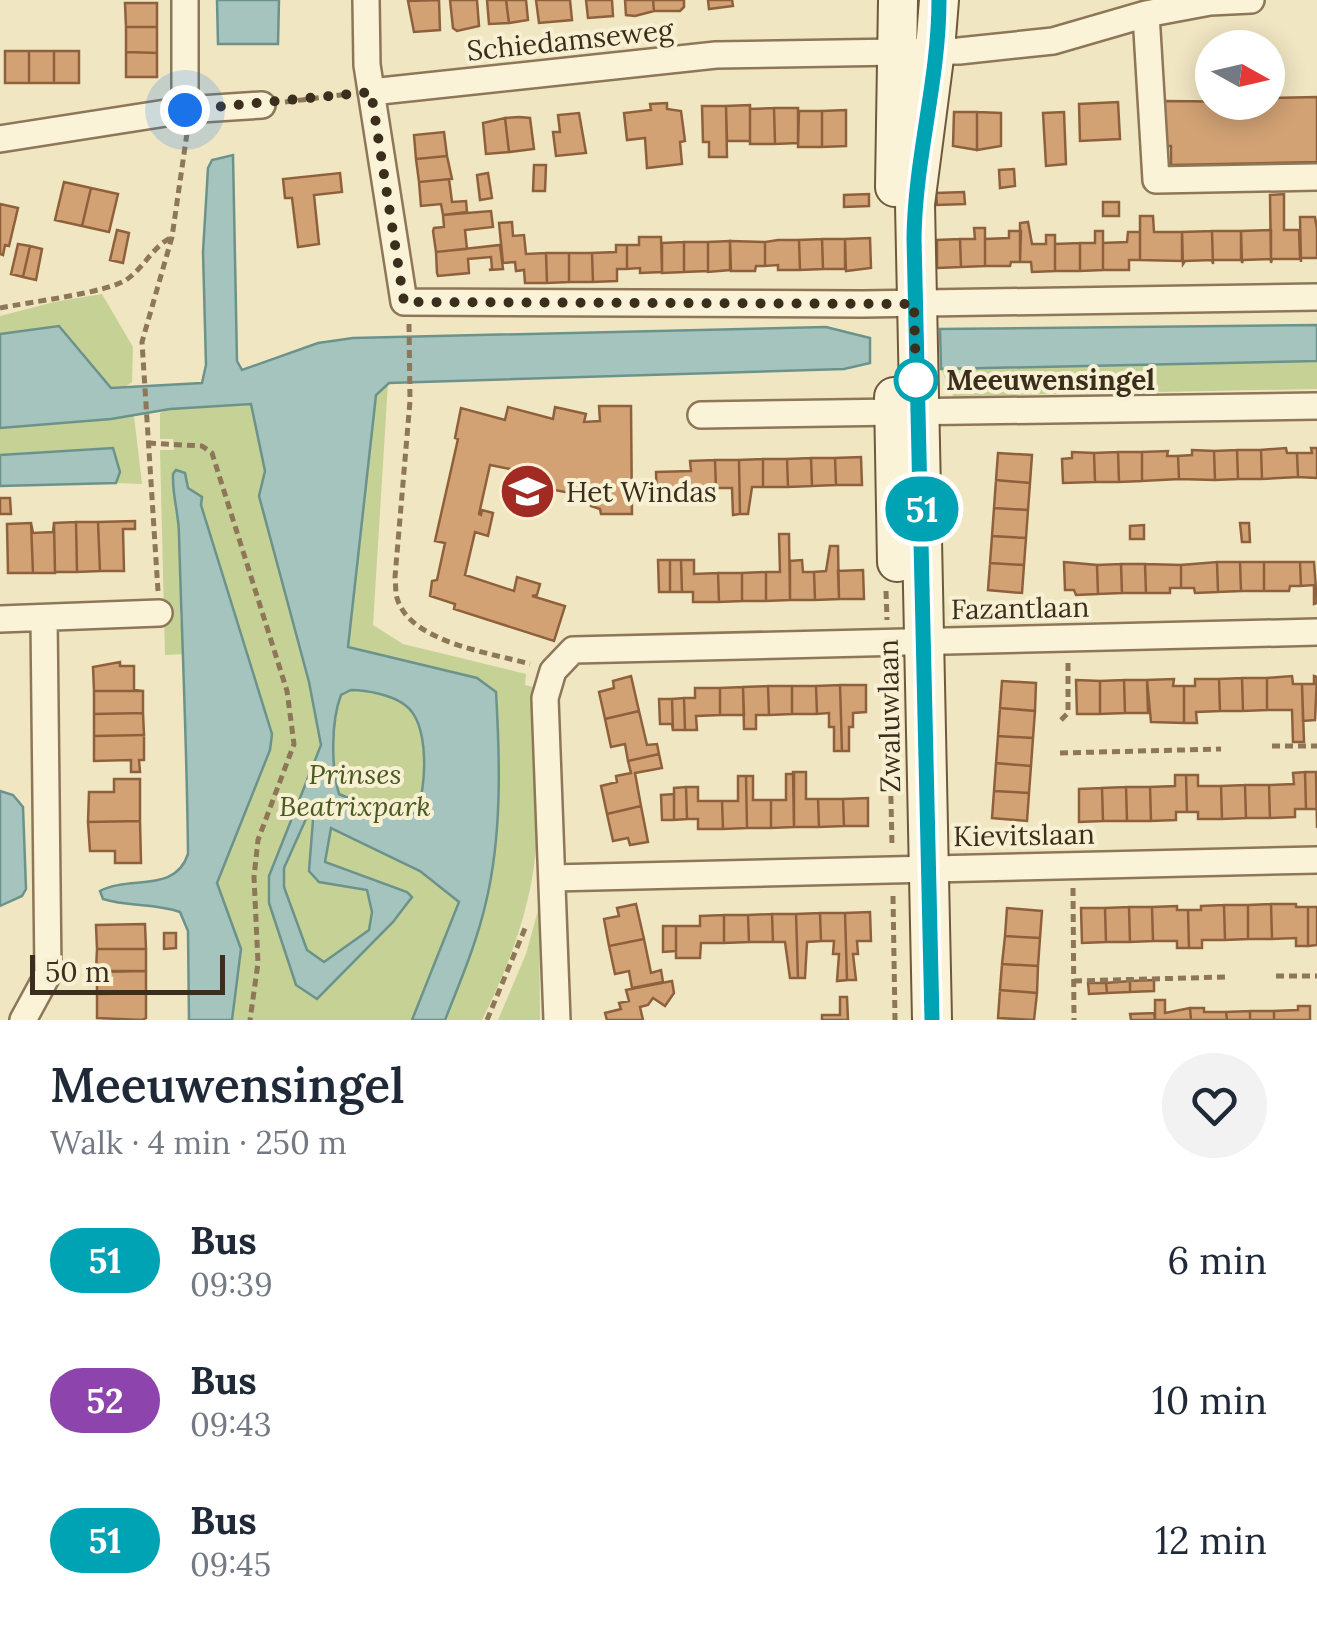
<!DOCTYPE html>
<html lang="en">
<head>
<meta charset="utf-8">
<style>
	:root { --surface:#fff; --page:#f2f2f3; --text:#1f2937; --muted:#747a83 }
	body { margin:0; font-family:Lora,serif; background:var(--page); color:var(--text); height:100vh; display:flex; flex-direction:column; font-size:38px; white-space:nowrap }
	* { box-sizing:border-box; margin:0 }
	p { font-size:32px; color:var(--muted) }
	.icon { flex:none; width:55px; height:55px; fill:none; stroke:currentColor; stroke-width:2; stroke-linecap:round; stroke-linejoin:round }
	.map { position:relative; height:1020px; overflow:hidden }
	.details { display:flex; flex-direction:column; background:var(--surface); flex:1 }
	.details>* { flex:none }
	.badge { padding:0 20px; border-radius:32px; font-size:35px; line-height:65px }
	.needle { width:65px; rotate:98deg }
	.controls { position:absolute; left:1195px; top:30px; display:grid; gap:20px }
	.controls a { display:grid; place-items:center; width:90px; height:90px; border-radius:50%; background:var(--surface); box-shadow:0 5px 25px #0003; font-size:50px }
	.scale { position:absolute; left:30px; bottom:25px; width:195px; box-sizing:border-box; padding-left:10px; border:5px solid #3c2e1d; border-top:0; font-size:28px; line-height:35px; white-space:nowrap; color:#3c2e1d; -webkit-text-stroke:8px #f8f0d3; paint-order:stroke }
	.you { position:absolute; width:50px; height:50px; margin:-25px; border:8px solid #fff; border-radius:50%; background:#1a73e8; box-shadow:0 0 0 15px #1a73e833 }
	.map>.badge { position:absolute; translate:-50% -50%; box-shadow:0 0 0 5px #fff }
	.round { display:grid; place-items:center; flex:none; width:105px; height:105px; border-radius:52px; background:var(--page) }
	.head { display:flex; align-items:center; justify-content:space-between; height:170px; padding:0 50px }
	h1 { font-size:48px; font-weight:600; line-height:75px }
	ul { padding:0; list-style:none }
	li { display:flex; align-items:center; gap:30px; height:140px; padding:0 50px }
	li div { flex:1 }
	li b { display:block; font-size:38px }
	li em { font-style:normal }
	li .badge { min-width:110px; font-weight:700; text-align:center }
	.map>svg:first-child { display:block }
	.green { fill:#c6d195 }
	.water { fill:#a5c4bd; stroke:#6b938c; stroke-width:2.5; fill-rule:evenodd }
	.building { fill:#d2a275; stroke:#8e613c; stroke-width:2.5 }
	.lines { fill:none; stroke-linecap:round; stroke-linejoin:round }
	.street-casing { stroke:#8d7758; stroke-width:30 }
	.secondary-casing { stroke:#6f583b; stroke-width:42 }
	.path { stroke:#8d7758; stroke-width:5; stroke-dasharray:8 5; stroke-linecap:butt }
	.street { stroke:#fbf3d7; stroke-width:25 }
	.secondary { stroke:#fbf3d7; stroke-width:38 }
	.line-casing { stroke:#fff; stroke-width:22 }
	.line { stroke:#00a3b4; stroke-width:15 }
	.walk { stroke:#3c2e1d; stroke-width:10; stroke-dasharray:0 18 }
	.stop-dot { fill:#fff; stroke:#00a3b4; stroke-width:5 }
	.labels { text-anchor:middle; stroke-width:8; stroke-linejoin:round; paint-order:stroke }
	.street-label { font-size:28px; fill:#3c2e1d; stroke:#f8f0d3 }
	.stop-label { font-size:28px; font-weight:bold; fill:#3c2e1d; stroke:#f8f0d3; text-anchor:start }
	.poi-label { font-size:28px; fill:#3c2e1d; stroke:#f8f0d3; text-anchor:start }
	.park-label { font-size:28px; font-style:italic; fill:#485a22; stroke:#f8f0d3 }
</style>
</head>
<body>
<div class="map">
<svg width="1317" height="1020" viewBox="0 0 1317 1020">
	<rect width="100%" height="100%" fill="#f1e6c2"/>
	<path class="green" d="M102,294L133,347L132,382L122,389L111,388L59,326L0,334V316L54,302Z
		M1317,361V389L953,396L941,369Z
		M388,383L373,625L403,644L526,674L525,685L533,687C529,736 539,786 537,835C534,900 511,962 482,1020H209L181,536L180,618L185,654L165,655L160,450H174L173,439H160V413L171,408L380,389Z
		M134,416L142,484L116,483L120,472L112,448L0,455V428Z
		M539,907L540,1020H498L526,954Z"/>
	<path class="water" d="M217,0H279L278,44H218Z
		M233,155L237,361L242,370L318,343L353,338L826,327L870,338V363L844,369L389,383L376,395L348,647L477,678L496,692C500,761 502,835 486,902C477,942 460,982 445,1020H412L459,902L420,871L331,828L325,862L407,892L412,897L393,922L317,999L296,985L269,903V876L321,745L309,682L259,496L265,471L251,404L170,409L111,419L0,428V334L59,326L111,388L202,383L206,365L203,252L208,168L212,160ZM351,690C367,690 392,695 405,705C430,723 427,788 416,813L392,817L339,794C331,767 331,721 341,695ZM314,807L309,871L319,882L367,890L372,912L369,930L324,962L307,950L284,887V868L310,810Z
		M1317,325V361L941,369L940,329Z
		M113,448L120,472L116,483L0,486V455Z
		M176,470L185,473L188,488L202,497L201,505L272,734L270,750L217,883L241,949L232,1020H189L188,931L180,912C155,903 128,907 103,899L100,891C130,875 175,894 188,854C187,748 182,642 179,535C179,514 172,495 173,474Z
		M0,791L13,795L23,807L26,889L22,896L0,906Z"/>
	<path class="building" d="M439,0L440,30L414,32L408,1Z
		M450,0H477L479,26L457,31L453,28Z
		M487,0H506L509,23L489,24Z
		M506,0H526L528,20L509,23Z
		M536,0H570L572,20L539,23Z
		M586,0H612L613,16L588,18Z
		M625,0H653L654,11L635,16L626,15Z
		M653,0H684V7L680,11H654Z
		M708,0H732L733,6L709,9Z
		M125,3H157V27H126Z
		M126,27H157V53L126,52Z
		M5,51H29V83H5Z
		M29,51H54V83H29Z
		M54,51H79V83H54Z
		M126,52L157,53V77H126Z
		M1317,97V162L1171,165V146H1165L1164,101L1268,102V98Z
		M1118,102L1120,139L1080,141L1079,104Z
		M667,103V109L681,111L685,141L680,142L682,164L647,168L645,138L627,140L624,113L651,110L650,104Z
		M750,105V141H727L726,106Z
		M702,106H726L727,157H709V142H703Z
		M774,108H798V143L775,144Z
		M774,108L775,144H750V109Z
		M846,110V146L822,147V111Z
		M799,111H822V147H798Z
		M954,112H977V150L953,146Z
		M977,112L1001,113V146L977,150Z
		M1064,112L1066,164L1046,166L1043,113Z
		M579,113L586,153L556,156L553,132H560L558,115Z
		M519,117L530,118L534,149L509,152L505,118Z
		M505,118L509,152L486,154L483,123Z
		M444,132L447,156L416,159L414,135Z
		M447,156L452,179L419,182L416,159Z
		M534,165H546L545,191H533Z
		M1014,169L1015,186L1000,188L999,170Z
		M340,173L342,192L314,195L319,244L298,247L292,198H285L283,179Z
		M488,173L492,198L480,200L477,175Z
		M449,179L452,202L466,201L467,212L443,215L441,204L421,206L419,182Z
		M64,182L91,188L82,226L55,220Z
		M91,188L118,194L109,232L82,226Z
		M964,192L965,204L937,205L936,193Z
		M869,194V206L844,207V195Z
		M1284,194V230H1299L1300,259H1272L1271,263L1270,195Z
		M1103,202H1119V216H1103Z
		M0,204L18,208L9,246L5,245L3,255L0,254Z
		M491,211L493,227L465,230L467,249L436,252L433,231L434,228L444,227L443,215Z
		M1140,216H1153L1154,232H1182V261L1140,260Z
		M1300,217H1315L1317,229V258H1301V262Z
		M512,222L513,236L524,235L526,254L546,253L547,283H525L524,270L516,271L515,262L503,263L499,223Z
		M1028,222L1032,244H1046V235H1055V271L1032,272L1031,262H1020V223Z
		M974,228H985V266L961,267L960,239H975Z
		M117,230L129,233L123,263L110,260Z
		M1271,230V262V259L1243,260L1242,263L1241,231Z
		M1009,231H1021L1020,262H1011L1010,266H985V239L1009,238Z
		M1095,231H1103V270L1080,271V243H1095Z
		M1212,231L1213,264L1212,260L1185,261L1183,264L1182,232Z
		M1212,231H1241V260H1213V264Z
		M1128,232H1140V260H1129V270H1103V243L1127,242Z
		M639,237H661L662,272L640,273V268L627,269V245H639Z
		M870,238L871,268L846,271L845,239Z
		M822,239H845V269H823Z
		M822,239L823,269L800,270L799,240Z
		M960,239L961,267L937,268V240Z
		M778,240H799L800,270H778V265L765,266V242Z
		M730,241L765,242V266H756L755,271H731Z
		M730,241V270L708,272V242Z
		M684,242V272L662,273V243Z
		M684,242H708V271L684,272Z
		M1080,243V271H1055V244Z
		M18,244L30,246L23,277L11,274Z
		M500,245L503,269L489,270L492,269L491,257L468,259L469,273L438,276L437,273L436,252Z
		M616,245H627V269H617V281L593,282L592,253L616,252Z
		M30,246L42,249L36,280L23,277Z
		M546,253H569V282L547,283Z
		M569,253H592L593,282H569Z
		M599,406H631L632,514H601L600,509L591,506V497L508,481L510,469L490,465L479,514L481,515L482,510L493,513L488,536L475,532L465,575L514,591L517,577L540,584L537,595L532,596L565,606L554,641L454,609L455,604L430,596L432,581L437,580L445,543L435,541L458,439L455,438L461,408L505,420L508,407L553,419L555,407L586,414L584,422L600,421Z
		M1286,448L1287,453H1297L1298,477L1262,479L1261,450Z
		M1311,448H1317V478L1298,477L1297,453H1312Z
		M1192,450L1214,451L1215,480L1179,479L1178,456L1192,455Z
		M1237,450L1238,479L1215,480L1214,451Z
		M1237,450H1261L1262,479H1238Z
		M1168,451L1167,456H1178L1179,479L1142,481V452Z
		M1072,452L1094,453L1095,482L1063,483L1062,459L1072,458Z
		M1118,452H1142V481L1119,482Z
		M1118,452L1119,482H1095L1094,453Z
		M998,453L1032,455L1030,483L996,480Z
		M861,457L862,485H836L835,458Z
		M811,458L812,486L788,487L787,459Z
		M811,458H835L836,485L812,486Z
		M763,459H787L788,487H763Z
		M763,459V487H752L748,514H740L739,460Z
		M715,460H739L740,514L733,515L732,488H716Z
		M715,460L716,488L692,489V503L657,504L656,472L691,471L690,461Z
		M996,480L1030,483L1028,510L994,508Z
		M0,498H10L11,514H0Z
		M994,508L1028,510L1026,538L992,536Z
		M135,521V529H123L124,571H100L98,522Z
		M76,522H98L100,571L77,572Z
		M76,522L77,572H55L54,523Z
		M31,523L33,533L53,532L54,523L55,573H33Z
		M31,523L33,573H8L7,524Z
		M1240,523H1249L1250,542H1242Z
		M1144,525V539H1130V526Z
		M779,534H789L790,600L766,601V572H780Z
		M992,536L1026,538L1024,565L990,563Z
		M830,546H838L839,599L815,600L814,572L826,571Z
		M658,560H670V592H659Z
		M670,560H681L682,592H670Z
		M681,560H694V574L718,573L719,602H693V592H682Z
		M802,560L803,572H814L815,600H790V561Z
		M1064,562L1097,565L1098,594L1076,595L1074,590H1065Z
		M1217,562L1218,592L1195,593L1194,588H1181V565Z
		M1217,562H1240L1241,591L1218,592Z
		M1240,562H1264V591H1241Z
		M1264,562H1300L1301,586H1290L1289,591H1264Z
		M1300,562H1314L1317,603L1314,604V585L1301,586Z
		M990,563L1024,565L1022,593L988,590Z
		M1121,564H1145L1146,593H1122Z
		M1121,564L1122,593L1098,594L1097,565Z
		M1145,564L1181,565V588H1170V593H1146Z
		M863,570L864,599H839L838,571Z
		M766,572V601H742V573Z
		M718,573H742V601L719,602Z
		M120,662V666H134V690L143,691H94L93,667Z
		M631,676L639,711L605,719L599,692L614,688L613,681Z
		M1292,676L1293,684H1302L1304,742H1293L1292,710H1267V678Z
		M1314,676L1317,677L1315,720L1303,721L1302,684H1314Z
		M1242,678H1267V710L1243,711Z
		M1242,678L1243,711H1220L1219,679Z
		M1174,679L1173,686H1184V723L1151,722L1147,680Z
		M1195,679H1219L1220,711L1196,712L1197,723H1184V686H1195Z
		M1076,680L1100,681V714H1077Z
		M1124,680H1147L1148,713H1125Z
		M1124,680L1125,713L1100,714V681Z
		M1002,681L1036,683L1035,711L1000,708Z
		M840,685H866V712L853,713V727H849V751H842Z
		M840,685L842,751H834V727H829V713L817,714L816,686Z
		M768,686H792V714L769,715Z
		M768,686L769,715H756V729H744L743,687Z
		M792,686H816L817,714H792Z
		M743,687L744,715H720V688Z
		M695,688H720V715L696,716L697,730H685L684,698H695Z
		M94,691H143V713L94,714Z
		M684,698L685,730H673L672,699Z
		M659,699H672L673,731L672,724H660Z
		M1000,708L1035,711L1033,738L998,736Z
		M639,711L647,745L657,744L659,754L628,761L625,744L611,747L605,719Z
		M143,713L144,735L94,736V714Z
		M144,735V760H139L140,772H131V760L94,761V736Z
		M998,736L1033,738L1031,766L996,763Z
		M659,754L662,768L635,773L641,806L607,814L601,786L617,782L616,776L631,773L628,761Z
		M996,763L1031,766L1029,793L994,791Z
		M793,772H806V799H818L819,827H794Z
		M1305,772L1306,809H1295V817L1270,818L1269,785L1294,784L1293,773Z
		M1305,772H1316L1317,828V809H1306Z
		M786,774H794V827L771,828V800H786Z
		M1175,775H1186L1187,812H1176V820L1151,821L1150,787L1175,786Z
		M1186,775H1198V786H1221L1222,819H1198V812H1187Z
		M738,776H746L747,828L723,829L722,801H738Z
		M746,776H753V800H771V828H747Z
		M114,779H140V821L88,822L89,792H114Z
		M1245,785L1246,818L1222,819L1221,786Z
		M1245,785H1269L1270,818H1246Z
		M686,787L687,819L674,820V788Z
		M686,787H698V801H722L723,829H698V819H687Z
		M1126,787H1150L1151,821H1127Z
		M1126,787L1127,821H1103L1102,788Z
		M1102,788L1103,821L1079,822V789Z
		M994,791L1029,793L1027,821L992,818Z
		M674,794V820H662L661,795Z
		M868,798V826H844L843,799Z
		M818,799H843L844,826L819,827Z
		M641,806L648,842L630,845L628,838L613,841L607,814Z
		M140,821L141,863H115V851H90L88,822Z
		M636,904L644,939L609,946L604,919L619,916L617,908Z
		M1271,904L1272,939H1248V905Z
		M1271,904H1296V907H1308V946H1296V938L1272,939Z
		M1224,905H1248V939L1225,940Z
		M1224,905L1225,940H1202V948H1189L1188,910H1201V906Z
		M1177,906V910H1188L1189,948H1177V941H1153L1152,907Z
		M1129,907L1130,942H1106L1105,908Z
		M1129,907H1152L1153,941L1130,942Z
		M1308,907H1317V945L1308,946Z
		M1007,908L1042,911L1040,938L1005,936Z
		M1081,908H1105L1106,942L1082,943Z
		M870,912L871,941H857L858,954H853L856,980H847L845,913Z
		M820,913H845L847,980L837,981L839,954H833L834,941H821Z
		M820,913L821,941L807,942L805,978H798L796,914Z
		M772,914L773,942H749L748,915Z
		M772,914H796L798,978H790L785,942H773Z
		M724,915H748L749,942L724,943Z
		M724,915V943H701L700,958H676V926H700V916Z
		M145,924L146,949H97L96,925Z
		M663,926H676V951L663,952Z
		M164,933H176V948L164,949Z
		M1005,936L1040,938L1038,966L1002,964Z
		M644,939L651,973L661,970L663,982L632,988L629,971L615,974L609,946Z
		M97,949H146V971H96Z
		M1002,964L1038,966L1037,993L1000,990Z
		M146,971V993L97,994V972Z
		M1154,980V991L1130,992V981Z
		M672,981L674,993L665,1006L653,998L648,1005L640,1007L643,1020H607L605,1013L621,1009L619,1003L629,1001L626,990Z
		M1130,981V992L1107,993L1106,983Z
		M1088,983H1106L1107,993L1089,994Z
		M1000,990L1037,993L1034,1020L998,1018Z
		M146,993V1018L142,1020L97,1018V994Z
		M840,997H847L848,1020H822V1015H840Z
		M1155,1000H1165V1013L1190,1008L1191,1020H1155Z
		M1298,1006H1310V1020H1274V1011L1298,1010Z
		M1190,1008H1204V1012H1226L1227,1020H1191Z
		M1250,1011H1274V1020H1250Z
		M1250,1011V1020H1227L1226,1012Z
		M1154,1013L1155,1020H1131L1130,1014Z"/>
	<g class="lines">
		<defs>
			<path id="street" d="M185,0V110
				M366,0L367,65L404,302L863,304L1317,297
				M1146,14L1156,180L1317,177
				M371,92L716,55L959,51L1053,41L1146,14L1210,2L1251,0
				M0,139L185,110L262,105
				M701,415L1317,406
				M0,619L159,613
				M552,878L1317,860
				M23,1020L48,974L44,618
				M557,1020L545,698L553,671L573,650L1317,632"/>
			<path id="secondary" d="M895,187L898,0
				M894,397L897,562
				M932,1020L915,204L935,50L939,0"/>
		</defs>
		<use href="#street" class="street-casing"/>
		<use href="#secondary" class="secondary-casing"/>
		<path class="path" d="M285,102L349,94
			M0,308C29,302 105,293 126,280C144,268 152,247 172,237
			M409,324L410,401L395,577C396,585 395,594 398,601C413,643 492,653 530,664
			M148,443L202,446L212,453L287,691L294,744L258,840L254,877L258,963L250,1020
			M158,591L142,342L172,237L187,133
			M886,591L887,620
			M888,666L892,845
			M1061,720L1068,713V662
			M1272,746H1317
			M1060,753L1221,749
			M1073,888L1074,1020
			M893,896L895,1020
			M1276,976H1317
			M1074,981L1225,977
			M487,1020L526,926"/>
		<use href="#street" class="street"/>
		<use href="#secondary" class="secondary"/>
	</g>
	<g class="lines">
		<defs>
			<path id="line" d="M932,1020L914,238C915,158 939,80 939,0"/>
		</defs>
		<use href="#line" class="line-casing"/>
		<use href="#line" class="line"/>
		<path class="walk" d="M185,110L371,92L404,302L914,304L916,380"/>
	</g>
	<defs>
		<symbol id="school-disc" viewBox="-11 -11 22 22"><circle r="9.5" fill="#a12a23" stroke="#f8f0d3"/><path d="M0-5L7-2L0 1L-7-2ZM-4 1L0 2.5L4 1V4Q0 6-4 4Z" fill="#fff"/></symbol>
	</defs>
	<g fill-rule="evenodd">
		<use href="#school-disc" x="496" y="460" width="63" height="63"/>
	</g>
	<circle class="stop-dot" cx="916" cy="380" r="20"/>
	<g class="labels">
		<g class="street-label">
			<text transform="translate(570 40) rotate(-6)" y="10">Schiedamseweg</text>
			<text transform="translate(1020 608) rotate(-1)" y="10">Fazantlaan</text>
			<text transform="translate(889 716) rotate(-91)" y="10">Zwaluwlaan</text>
			<text transform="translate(1024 835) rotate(-1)" y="10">Kievitslaan</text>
		</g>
		<g class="stop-label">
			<text x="946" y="390">Meeuwensingel</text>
		</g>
		<g class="poi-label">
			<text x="566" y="502">Het Windas</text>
		</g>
		<g class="park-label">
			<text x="355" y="784">Prinses<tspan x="355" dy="32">Beatrixpark</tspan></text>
		</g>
	</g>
</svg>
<div class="controls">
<a><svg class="needle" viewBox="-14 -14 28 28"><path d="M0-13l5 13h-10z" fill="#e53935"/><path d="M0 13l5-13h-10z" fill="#747a83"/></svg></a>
</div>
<div class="scale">50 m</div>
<div class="you" style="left:185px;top:110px"></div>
<b class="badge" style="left:922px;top:509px;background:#00a3b4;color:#fff">51</b>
</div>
<section class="details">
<div class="head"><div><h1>Meeuwensingel</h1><p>Walk · 4 min · 250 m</p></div><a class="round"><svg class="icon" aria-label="heart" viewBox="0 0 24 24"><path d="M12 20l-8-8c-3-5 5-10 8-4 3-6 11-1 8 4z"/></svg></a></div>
<ul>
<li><span class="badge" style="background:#00a3b4;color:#fff">51</span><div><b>Bus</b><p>09:39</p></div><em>6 min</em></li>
<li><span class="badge" style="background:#8e44ad;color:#fff">52</span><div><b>Bus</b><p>09:43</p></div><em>10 min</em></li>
<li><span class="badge" style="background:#00a3b4;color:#fff">51</span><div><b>Bus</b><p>09:45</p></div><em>12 min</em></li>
</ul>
</section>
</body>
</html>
